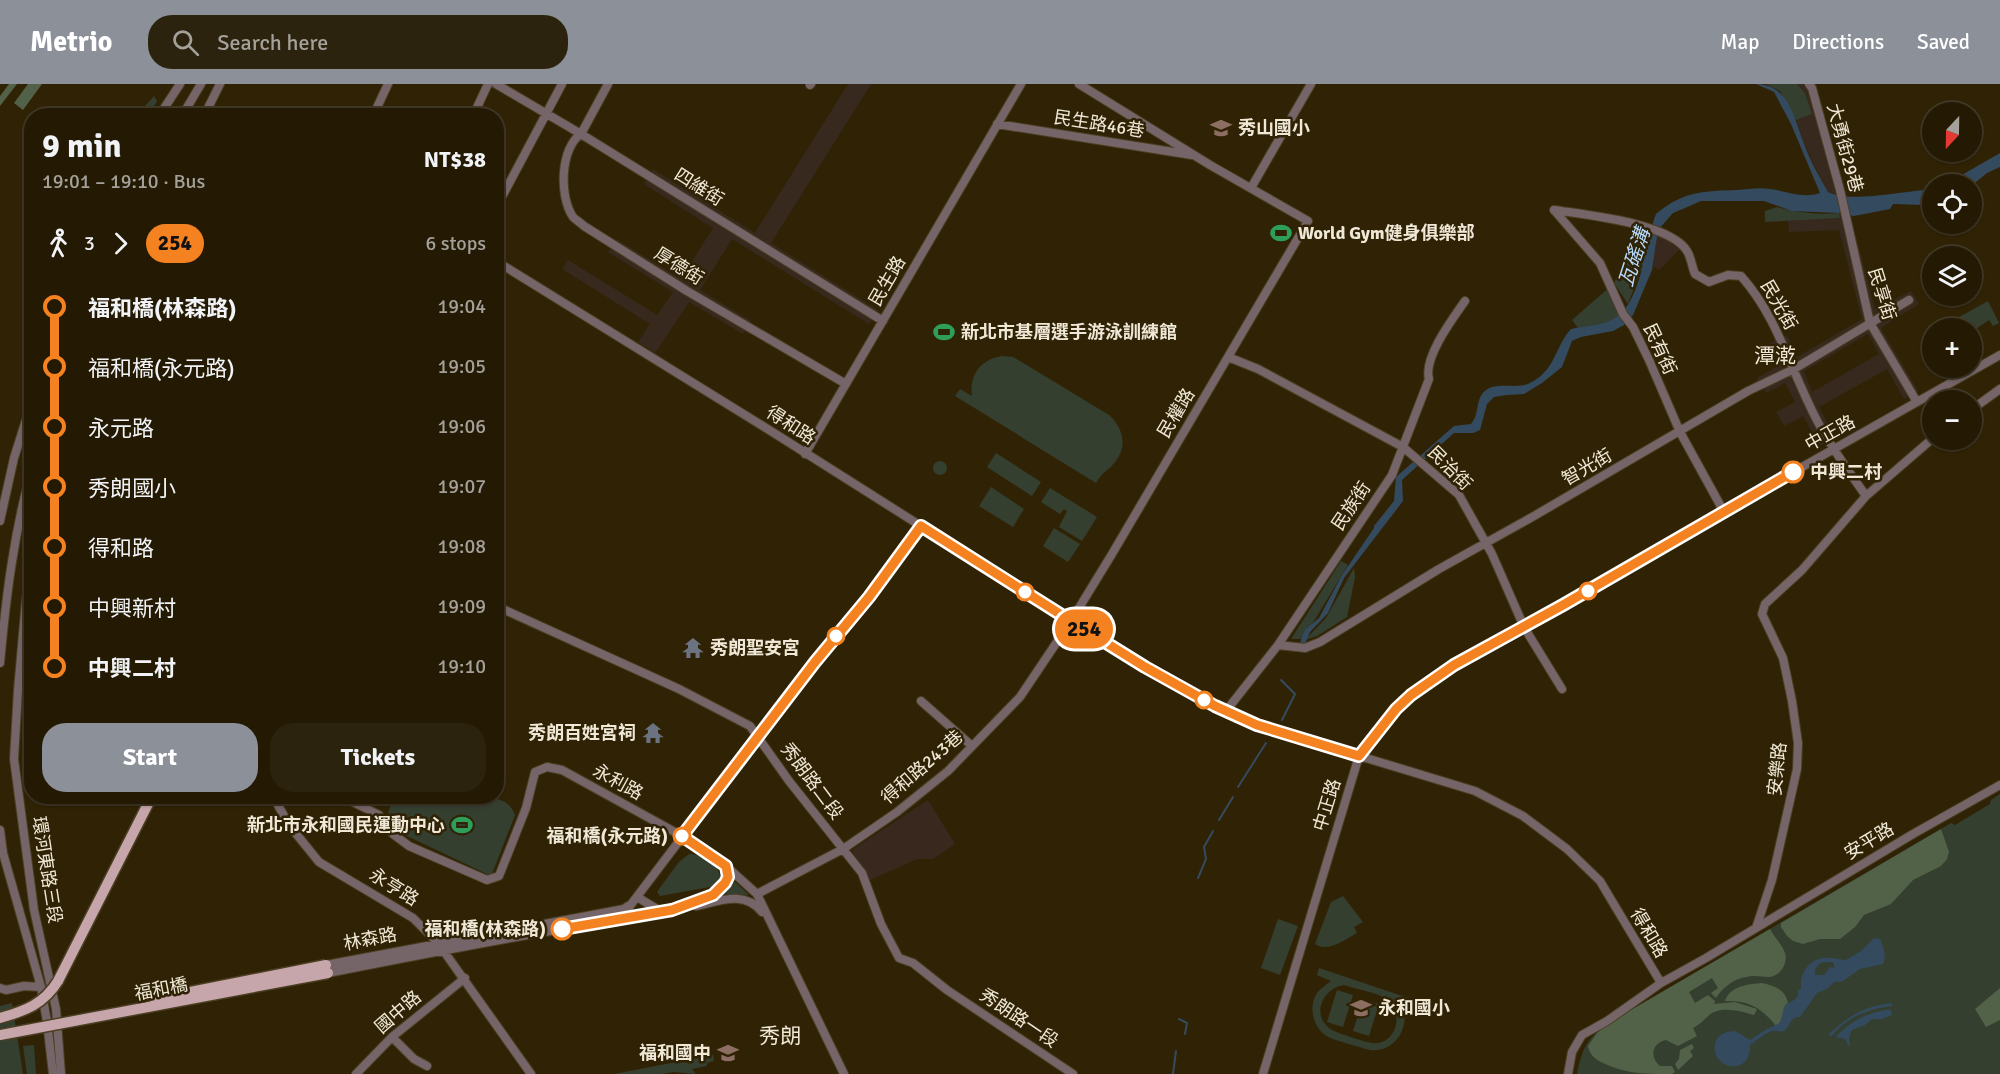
<!DOCTYPE html>
<html lang="en">
<head>
<meta charset="utf-8">
<style>
	:root { --surface:#241a04; --page:#2c230e; --text:#f1f3f6; --muted:#a3a19a; --line:#413826; --accent:#8c9099 }
	body { margin:0; font-family:Signika,"Noto Sans TC",sans-serif; background:var(--page); color:var(--text); height:100vh; display:flex; flex-direction:column; font-size:22px; white-space:nowrap }
	* { box-sizing:border-box; margin:0 }
	p { font-size:20px; color:var(--muted) }
	.icon { flex:none; width:33px; height:33px; fill:none; stroke:currentColor; stroke-width:2; stroke-linecap:round; stroke-linejoin:round }
	.map { position:relative; flex:1; overflow:hidden }
	.drawer { position:absolute; left:24px; top:24px; width:480px; height:696px; display:flex; flex-direction:column; background:var(--surface); border-radius:24px; box-shadow:0 2px 4px #0004,0 0 0 2px var(--line) }
	.drawer>* { flex:none }
	.badge { padding:0 12px; border-radius:20px; font-size:21px; line-height:39px }
	.needle { width:39px; rotate:202deg }
	.controls { position:absolute; left:1922px; top:18px; display:grid; gap:12px }
	.controls a { display:grid; place-items:center; width:60px; height:60px; border-radius:50%; background:var(--surface); box-shadow:0 2px 4px #0004,0 0 0 2px var(--line); font-size:30px }
	.map>.badge { position:absolute; translate:-50% -50%; box-shadow:0 0 0 3px #fff }
	.legs { display:flex; align-items:center; gap:9px; height:66px; padding:0 18px; font-size:20px }
	.legs p { margin-inline-start:auto }
	.summary { display:flex; align-items:center; justify-content:space-between; height:102px; padding:0 18px }
	h1 { font-size:33px; font-weight:700; line-height:45px }
	.button { display:flex; gap:12px; margin-top:auto; padding:12px 18px }
	.button a { flex:1; height:69px; border-radius:24px; background:var(--accent); color:#fff; font-size:24px; font-weight:700; line-height:69px; text-align:center }
	.button a+a { background:var(--page); color:var(--text) }
	ul { padding:0 18px; list-style:none }
	li { display:flex; align-items:center; gap:21px; height:60px; font-size:22px }
	li i { display:grid; place-items:center; width:9px; height:100%; margin:0 8px; background:currentColor }
	li i::after { content:''; width:15px; height:15px; margin:-8px; border:4px solid; border-radius:50%; background:var(--surface) }
	li p { margin-inline-start:auto }
	li:first-child i { background:linear-gradient(#0000 50%,currentColor 0) }
	li:last-child i { background:linear-gradient(currentColor 50%,#0000 0) }
	header { display:flex; align-items:center; gap:36px; box-sizing:border-box; height:84px; padding:0 30px; background:var(--accent); color:#fff }
	header strong { font-size:28px }
	nav { display:flex; gap:33px; margin-inline-start:auto; font-size:21px }
	.search { width:420px; height:54px; background:var(--page); display:flex; align-items:center; gap:15px; box-sizing:border-box; padding:0 21px; border-radius:24px; color:var(--muted); font-size:22px }
	.map>svg:first-child { display:block }
	.commercial { fill:#38291e; fill-rule:evenodd }
	.industrial { fill:#39281e }
	.green { fill:#353f30; fill-rule:evenodd }
	.forest { fill:#526248 }
	.water { fill:#344a5f; fill-rule:evenodd }
	.lines { fill:none; stroke-linecap:round; stroke-linejoin:round }
	.stream { stroke:#344a5f; stroke-width:2 }
	.minor-casing { stroke:#4b3f22; stroke-width:10 }
	.major-casing { stroke:#4b3f22; stroke-width:13 }
	.minor { stroke:#756568; stroke-width:8 }
	.major { stroke:#c6a5ab; stroke-width:10 }
	.major-bridge-casing { stroke:#4b3f22; stroke-width:13; stroke-linecap:butt }
	.major-bridge { stroke:#c6a5ab; stroke-width:10 }
	.line-1-casing { stroke:#fff; stroke-width:14 }
	.line-1 { stroke:#f58220; stroke-width:9 }
	.stop-1-dot { fill:#fff; stroke:#f58220; stroke-width:3 }
	.labels { text-anchor:middle; stroke-width:5; stroke-linejoin:round; paint-order:stroke }
	.street-label { font-size:18px; fill:#f0e8d7; stroke:#302305 }
	.poi-label { font-size:18px; font-weight:bold; fill:#f0e8d7; stroke:#302305; text-anchor:start }
	.stop-label { font-size:18px; font-weight:bold; fill:#f0e8d7; stroke:#302305; text-anchor:end }
	.water-label { font-size:20px; font-style:italic; fill:#b6d9fb; stroke:#302305 }
	.quarter-label { font-size:21px; fill:#f0e8d7; stroke:#302305 }
</style>
</head>
<body>
<header>
<strong>Metrio</strong>
<div class="search"><svg class="icon" aria-label="search" viewBox="0 0 24 24"><circle cx="10" cy="10" r="6"/><path d="M15 15l6 6"/></svg>Search here</div>
<nav><a>Map</a><a>Directions</a><a>Saved</a></nav>
</header>
<div class="map">
<svg width="2000" height="990" viewBox="0 0 2000 990">
	<rect width="100%" height="100%" fill="#302305"/>
	<path class="commercial" d="M848,0H871L771,159L878,226L869,240L732,155L700,206L751,237L743,250L689,218L655,269L638,258L650,240L562,185L568,176L657,231L673,208L608,168L616,155L681,195L713,144L644,100L653,85L755,149Z
		M1797,0H1813L1817,4L1875,225L1911,207L1919,220L1881,244L1918,307L1904,315L1887,285L1819,323L1835,353L1820,362L1803,332L1784,342L1776,328L1795,318L1785,299L1766,309L1757,294L1780,281L1770,259L1787,251L1797,273L1862,235L1839,146L1789,148L1788,136L1840,134L1803,58L1796,36L1812,30L1805,9ZM1868,250L1879,270L1812,308L1804,287Z"/>
	<path class="industrial" d="M1657,149L1680,165L1659,186L1653,182Z
		M928,716L955,760L933,775H917L868,797L852,766Z"/>
	<path class="green" d="M1766,0H1797L1805,9L1812,30L1796,36L1780,7Z
		M154,12L157,17L149,31H137Z
		M1777,123C1797,129 1819,131 1839,129L1840,134L1765,138V127Z
		M1642,146L1650,148L1647,171L1628,220L1614,199Z
		M1611,202L1625,231L1600,244L1580,247L1572,236Z
		M1988,217L1999,239L1993,242L1989,236L1971,248V244H1944L1943,242Z
		M1002,272L1013,273L1020,277L1109,331C1123,343 1128,363 1115,378C1108,387 1103,387 1096,399L955,312L960,305L972,312C969,291 981,275 1002,272Z
		M996,369L1041,398L1032,412L987,383Z
		M933 384a7 7 0 1 1 14 0a7 7 0 1 1-14 0Z
		M991,403L1024,425L1013,443L979,422Z
		M1050,404L1097,433L1082,457L1059,443L1067,427L1064,425L1060,430L1041,418Z
		M1054,444L1080,460L1068,478L1043,462Z
		M1341,477L1348,481L1303,555H1291Z
		M1354,484L1355,493L1347,533L1317,552L1305,556L1326,534Z
		M2000,710V990H1577C1582,966 1586,955 1607,940L1951,739L1955,741L1990,720L1991,716Z
		M487,712C502,717 509,716 515,731L492,790L489,791L405,751L388,729L394,713Z
		M689,770C703,770 731,787 715,802L660,812L657,808L659,805L679,778Z
		M732,798H735L749,811L723,810Z
		M1343,812L1363,838L1354,843L1357,849C1344,856 1328,869 1315,860L1331,818Z
		M1278,835L1298,842L1280,891L1261,884Z
		M1319,884L1414,916L1412,922L1400,918C1413,940 1396,969 1370,966C1364,965 1357,962 1352,961C1344,958 1332,956 1325,951C1313,942 1308,922 1317,909C1321,904 1326,901 1331,897L1317,891ZM1344,901C1355,905 1380,909 1388,916C1405,931 1395,962 1372,959C1362,957 1340,950 1332,946C1310,933 1322,904 1344,901Z
		M1337,906L1353,911L1343,943L1327,938Z
		M1363,915L1379,920L1369,952L1353,947Z
		M12,919L23,990H0V922Z
		M34,961L36,990H27L23,962Z
		M713,971L714,977L707,979V982L692,985L696,990L674,988L662,990H614Z"/>
	<path class="forest" d="M9,0H17L0,22V12Z
		M28,0H42L23,26L14,19Z
		M1941,745L1949,768L1947,775L1941,782L1913,796L1891,820L1864,831L1855,843L1840,855H1820L1803,860L1793,857L1787,852L1781,843V839Z
		M1770,845C1774,853 1782,860 1785,869C1788,879 1781,892 1769,893C1761,893 1754,891 1746,893C1734,895 1723,903 1716,914L1711,909L1718,904L1712,894L1689,908L1695,919L1708,911L1715,917L1714,920L1735,918L1757,925L1754,931C1740,927 1720,921 1708,932C1703,937 1699,941 1693,944L1697,952L1678,962L1666,956C1652,959 1649,973 1660,982H1672L1675,988L1672,990C1643,990 1624,990 1599,977C1593,973 1589,969 1588,962L1597,949L1607,940Z
		M1762,899C1775,902 1785,905 1788,919C1780,925 1786,936 1776,942C1762,924 1748,916 1725,917C1730,902 1748,900 1762,899Z
		M2000,904V936L1986,943L1975,925Z
		M1692,960L1694,964L1690,967L1693,972L1678,986L1675,980L1679,975L1680,966Z"/>
	<path class="water" d="M1756,0C1788,0 1794,33 1803,57C1809,75 1819,92 1828,108C1848,119 1899,108 1924,106L1932,103V119L1924,121L1893,120L1890,125L1854,132L1839,129L1792,127L1764,117H1701L1685,124L1673,129L1658,146L1652,186L1633,231L1624,241L1613,247L1581,253L1572,257L1562,283L1542,299L1524,310L1507,311L1494,313L1487,320L1480,346L1473,349H1454L1402,396L1403,417L1344,494L1328,529L1310,548L1304,562L1299,561L1305,546L1319,534L1342,491L1374,444V442L1394,417L1396,393L1454,342L1471,340C1480,330 1475,315 1485,307C1496,297 1517,306 1530,299C1556,286 1555,262 1571,245C1584,242 1600,242 1612,236C1643,220 1644,159 1656,130C1683,107 1704,107 1738,106C1748,105 1760,103 1770,105C1786,107 1803,115 1820,109L1791,40L1774,8Z
		M2000,69V83L1987,89L1971,102L1940,100L1962,91Z
		M1874,854L1880,855C1883,863 1887,872 1883,880L1860,885L1843,897L1834,898L1827,905L1817,909L1800,933C1790,933 1792,939 1786,945C1781,950 1778,946 1772,947C1765,949 1756,957 1750,961C1750,969 1749,977 1740,981C1714,990 1701,948 1735,947L1750,956L1767,945L1780,939L1785,921C1792,916 1799,917 1798,906L1801,905C1799,887 1811,872 1831,874C1836,874 1840,876 1846,876L1861,867ZM1826,878H1833L1835,884L1830,883L1824,891H1815V885L1820,879Z
		M1891,919L1893,922C1869,924 1845,934 1831,953L1829,950C1850,931 1863,923 1891,919Z
		M1885,926H1891L1892,931L1882,935H1872L1865,941L1852,946L1849,953L1850,964L1845,955L1836,953C1849,938 1865,930 1885,926Z"/>
	<g class="lines">
		<path class="stream" d="M1281,596L1295,610L1282,636
			M1238,703L1266,659
			M1219,736L1233,713
			M1198,794L1206,775L1204,763L1213,747
			M1179,935L1187,939L1185,950
			M1173,990L1176,967"/>
		<defs>
			<path id="minor" d="M496,0L581,50L883,237
				M608,0L581,50C560,64 559,113 573,133C576,136 581,139 584,142L687,207L846,300
				M1809,0L1812,4L1840,106L1870,239L1917,318
				M810,1L811,0
				M159,32L180,0
				M182,32L201,0
				M204,32L220,0
				M373,32L388,0
				M473,32L488,0
				M997,40L1192,71
				M1251,104L1311,0
				M496,124L562,0
				M1554,126C1586,131 1670,139 1687,167C1691,173 1692,183 1695,190L1709,198L1728,191L1741,192C1774,229 1787,274 1808,318C1823,352 1845,382 1866,412
				M1554,126L1600,179L1623,230L1633,243L1649,276L1680,348L1724,428
				M496,177L774,349L1071,537L1203,615L1257,641L1475,707L1523,732L1567,765L1600,797L1661,899
				M1228,273L1258,285L1403,363L1459,411L1492,470L1524,543L1562,605
				M1971,326L2000,305
				M805,370L1021,0
				M0,437L14,374L32,317
				M32,479L26,516L18,606L14,675L34,826L56,925L61,990
				M496,522L679,605L750,642L789,697L862,789L881,840L899,874L913,879L947,906L1073,990
				M1278,561L1305,564L1320,558L1439,485L1534,432L1748,307L1794,285L1909,216
				M0,579C6,513 14,448 32,384
				M921,617L972,662
				M1226,627L1278,561L1392,391L1429,295C1423,274 1453,234 1465,217
				M273,712L289,741L319,778L413,834L438,859L531,990
				M341,712L379,731L393,750L409,762L487,796L499,792L526,724L535,688L547,683L562,686L682,752L726,782L757,810L844,990
				M0,746L3,769L41,903L47,938L53,990
				M757,810L843,765L897,728L948,687L1020,613L1071,537L1112,470L1308,137L1210,81L1079,0
				M637,813L662,828
				M696,822C720,817 744,806 762,828
				M620,835L815,578L869,513L921,442
				M1756,844L1772,796L1793,703L1797,685L1798,659L1792,617L1783,574L1762,530L1765,520L1802,486L1866,412L1932,355
				M326,881L624,825L628,822
				M328,889C404,874 480,859 556,846C606,838 665,834 711,812C724,806 728,796 726,782
				M0,904L6,906L24,902L41,903
				M392,953L414,975L427,982
				M356,990L392,953L465,894
				M1263,990L1359,672L1396,625L1411,611L1454,581L1563,521L1765,404L2000,271
				M1568,990L1572,968L1582,951L1607,937L1661,899L1706,874L1913,750L2000,701"/>
			<path id="major" d="M58,897L152,712"/>
		</defs>
		<use href="#minor" class="minor-casing"/>
		<use href="#major" class="major-casing"/>
		<use href="#minor" class="minor"/>
		<use href="#major" class="major"/>
		<defs>
			<path id="major-bridge" d="M155,915L326,881
				M0,934C25,927 44,920 58,897
				M0,951L328,889"/>
		</defs>
		<use href="#major-bridge" class="major-bridge-casing"/>
		<use href="#major-bridge" class="major-bridge"/>
	</g>
	<g class="lines">
		<defs>
			<path id="line-1" d="M562,845L672,826L713,811L725,799L728,793L726,782L682,752L815,578L869,513L921,442L1071,537L1145,583L1215,622L1257,641L1359,672L1396,625L1411,611L1454,581L1563,521L1793,388"/>
		</defs>
		<use href="#line-1" class="line-1-casing"/>
		<use href="#line-1" class="line-1"/>
	</g>
	<defs>
		<symbol id="school-bare" viewBox="-9 -9 18 18"><path d="M0-5L7-2L0 1L-7-2ZM-4 1L0 2.5L4 1V4Q0 6-4 4Z" fill="#8d6e63" stroke="#302305" stroke-width="2.5" paint-order="stroke"/></symbol>
		<symbol id="stadium-bare" viewBox="-9 -9 18 18"><path d="M0-5a6.5 5 0 1 0 0 10a6.5 5 0 1 0 0-10ZM-3.5-1.8h7v3.6h-7Z" fill="#2e9e5b" stroke="#302305" stroke-width="2.5" paint-order="stroke"/></symbol>
		<symbol id="temple-bare" viewBox="-9 -9 18 18"><path d="M0-6L5-2H3V0L6.5 2.5H4V6H1.5V3h-3V6H-4V2.5H-6.5L-3 0V-2H-5Z" fill="#6b7280" stroke="#302305" stroke-width="2.5" paint-order="stroke"/></symbol>
	</defs>
	<g fill-rule="evenodd">
		<use href="#school-bare" x="1206" y="29" width="30" height="30"/>
		<use href="#stadium-bare" x="1266" y="134" width="30" height="30"/>
		<use href="#stadium-bare" x="929" y="233" width="30" height="30"/>
		<use href="#temple-bare" x="678" y="549" width="30" height="30"/>
		<use href="#temple-bare" x="638" y="634" width="30" height="30"/>
		<use href="#stadium-bare" x="447" y="726" width="30" height="30"/>
		<use href="#school-bare" x="1346" y="909" width="30" height="30"/>
		<use href="#school-bare" x="713" y="954" width="30" height="30"/>
	</g>
	<g class="stop-1-dot">
		<circle cx="1793" cy="388" r="10"/>
		<circle cx="1588" cy="507" r="8"/>
		<circle cx="1025" cy="508" r="8"/>
		<circle cx="836" cy="552" r="8"/>
		<circle cx="1204" cy="616" r="8"/>
		<circle cx="682" cy="752" r="8"/>
		<circle cx="562" cy="845" r="10"/>
	</g>
	<g class="labels">
		<g class="street-label">
			<text transform="translate(1099 40) rotate(9)" y="6">民生路46巷</text>
			<text transform="translate(1845 64) rotate(75)" y="6">大勇街29巷</text>
			<text transform="translate(699 103) rotate(32)" y="6">四維街</text>
			<text transform="translate(679 182) rotate(32)" y="6">厚德街</text>
			<text transform="translate(887 197) rotate(-60)" y="6">民生路</text>
			<text transform="translate(1882 210) rotate(73)" y="6">民享街</text>
			<text transform="translate(1779 221) rotate(60)" y="6">民光街</text>
			<text transform="translate(1660 265) rotate(65)" y="6">民有街</text>
			<text transform="translate(1176 329) rotate(-59)" y="6">民權路</text>
			<text transform="translate(791 341) rotate(33)" y="6">得和路</text>
			<text transform="translate(1830 349) rotate(-29)" y="6">中正路</text>
			<text transform="translate(1587 383) rotate(-30)" y="6">智光街</text>
			<text transform="translate(1450 384) rotate(45)" y="6">民治街</text>
			<text transform="translate(1351 422) rotate(-56)" y="6">民族街</text>
			<text transform="translate(922 683) rotate(-41)" y="6">得和路243巷</text>
			<text transform="translate(1777 685) rotate(-84)" y="6">安樂路</text>
			<text transform="translate(812 697) rotate(53)" y="6">秀朗路二段</text>
			<text transform="translate(618 698) rotate(29)" y="6">永利路</text>
			<text transform="translate(1327 721) rotate(-73)" y="6">中正路</text>
			<text transform="translate(1869 757) rotate(-31)" y="6">安平路</text>
			<text transform="translate(47 786) rotate(81)" y="6">環河東路三段</text>
			<text transform="translate(394 803) rotate(32)" y="6">永亨路</text>
			<text transform="translate(1649 849) rotate(59)" y="6">得和路</text>
			<text transform="translate(370 855) rotate(-11)" y="6">林森路</text>
			<text transform="translate(161 905) rotate(-11)" y="6">福和橋</text>
			<text transform="translate(398 928) rotate(-41)" y="6">國中路</text>
			<text transform="translate(1019 934) rotate(34)" y="6">秀朗路一段</text>
		</g>
		<g class="poi-label">
			<text x="1238" y="50">秀山國小</text>
			<text x="1298" y="155">World Gym健身俱樂部</text>
			<text x="961" y="254">新北市基層選手游泳訓練館</text>
			<text x="710" y="570">秀朗聖安宮</text>
			<text x="636" y="655" text-anchor="end">秀朗百姓宮祠</text>
			<text x="445" y="747" text-anchor="end">新北市永和國民運動中心</text>
			<text x="1378" y="930">永和國小</text>
			<text x="711" y="975" text-anchor="end">福和國中</text>
		</g>
		<g class="stop-label">
			<text x="1810" y="394" text-anchor="start">中興二村</text>
			<text x="668" y="758">福和橋(永元路)</text>
			<text x="546" y="851">福和橋(林森路)</text>
		</g>
		<g class="water-label">
			<text transform="translate(1634 173) rotate(-72)" y="7">瓦磘溝</text>
		</g>
		<g class="quarter-label">
			<text x="1775" y="279">潭漧</text>
			<text x="780" y="959">秀朗</text>
		</g>
	</g>
</svg>
<div class="controls">
<a><svg class="needle" viewBox="-14 -14 28 28"><path d="M0-13l5 13h-10z" fill="#e53935"/><path d="M0 13l5-13h-10z" fill="#a3a19a"/></svg></a>
<a><svg class="icon" aria-label="locate" viewBox="0 0 24 24"><circle cx="12" cy="12" r="6"/><path d="M12 2v4M12 18v4M2 12h4M18 12h4"/></svg></a>
<a><svg class="icon" aria-label="layers" viewBox="0 0 24 24"><path d="M12 4l9 5-9 5-9-5zM3 14l9 5 9-5"/></svg></a>
<a>+</a>
<a>−</a>
</div>
<b class="badge" style="left:1084px;top:545px;background:#f58220;color:#111">254</b>
<section class="drawer">
<div class="summary"><div><h1>9 min</h1><p>19:01 – 19:10 · Bus</p></div><b>NT$38</b></div>
<div class="legs"><svg class="icon" aria-label="walk" viewBox="0 0 24 24"><circle cx="13" cy="4" r="2"/><path d="M13 8l-2 6 4 7M11 14l-3 7M7 12l3-4h3l4 4"/></svg>3<svg class="icon" aria-label="forward" viewBox="0 0 24 24"><path d="M9 5l7 7-7 7"/></svg><b class="badge" style="background:#f58220;color:#111">254</b><p>6 stops</p></div>
<ul>
<li><i style="color:#f58220"></i><b>福和橋(林森路)</b><p>19:04</p></li>
<li><i style="color:#f58220"></i><span>福和橋(永元路)</span><p>19:05</p></li>
<li><i style="color:#f58220"></i><span>永元路</span><p>19:06</p></li>
<li><i style="color:#f58220"></i><span>秀朗國小</span><p>19:07</p></li>
<li><i style="color:#f58220"></i><span>得和路</span><p>19:08</p></li>
<li><i style="color:#f58220"></i><span>中興新村</span><p>19:09</p></li>
<li><i style="color:#f58220"></i><b>中興二村</b><p>19:10</p></li>
</ul>
<div class="button"><a>Start</a><a>Tickets</a></div>
</section>
</div>
</body>
</html>
